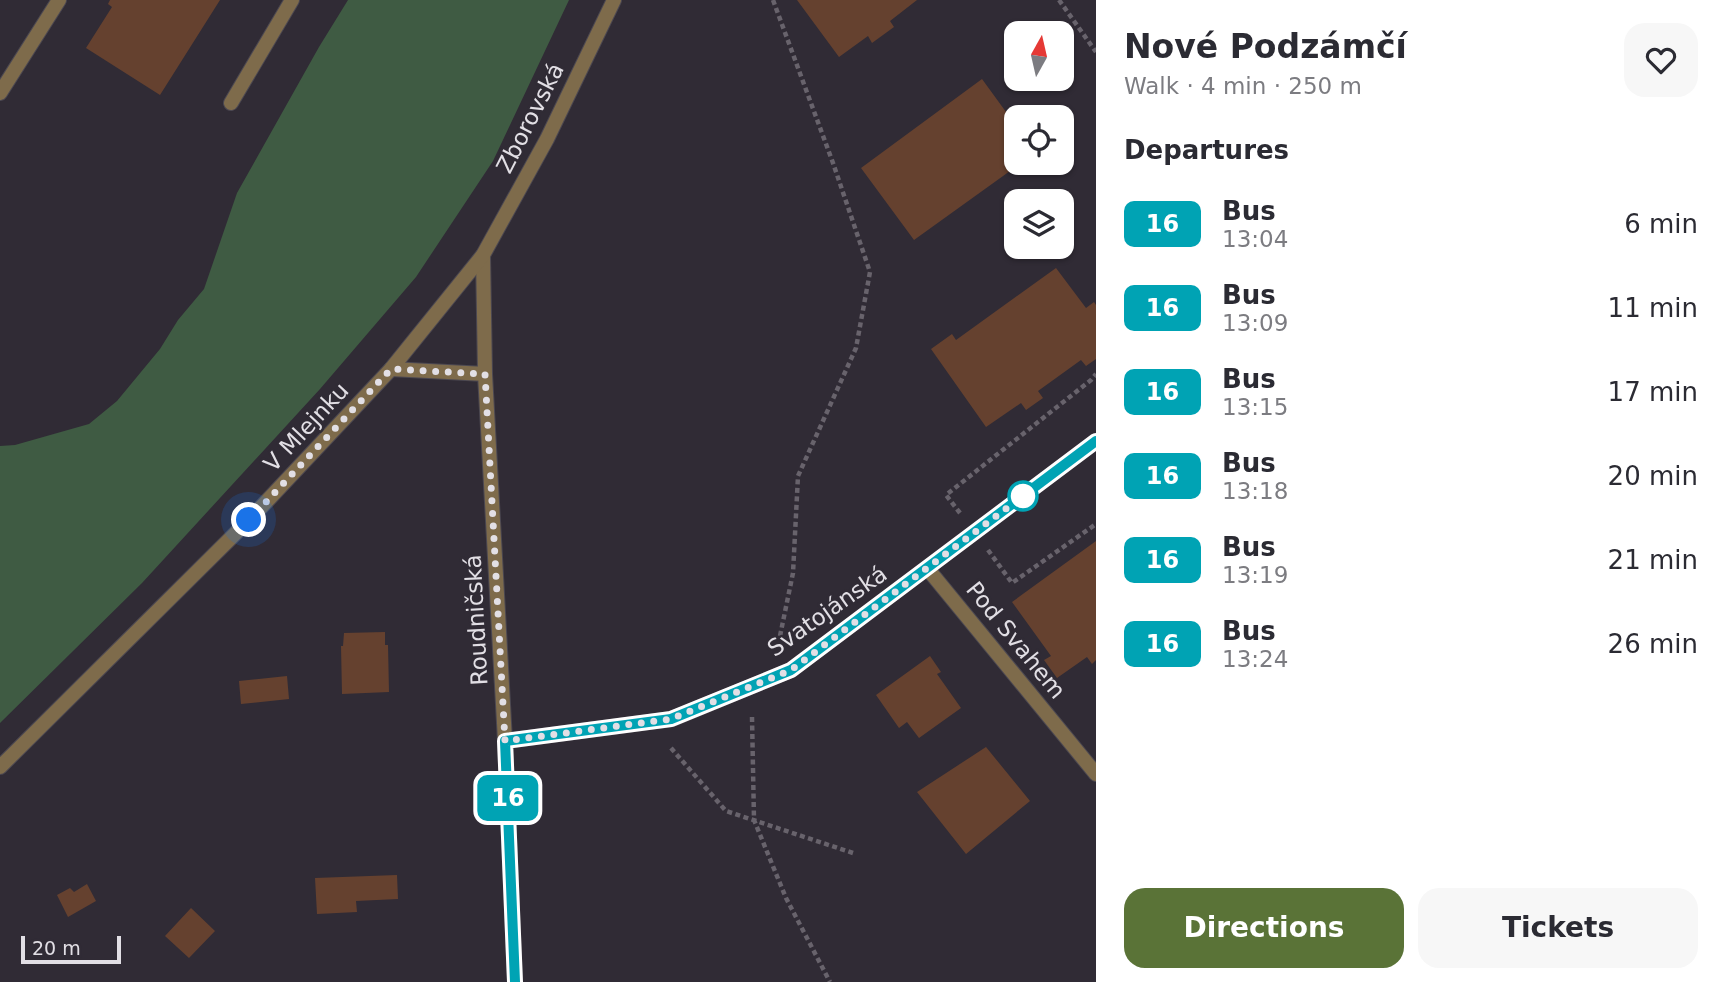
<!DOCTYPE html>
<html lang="en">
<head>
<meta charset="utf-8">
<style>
	:root { --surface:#fff; --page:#f7f7f7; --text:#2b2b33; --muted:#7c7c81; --accent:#5a7337 }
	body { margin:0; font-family:"DejaVu Sans",sans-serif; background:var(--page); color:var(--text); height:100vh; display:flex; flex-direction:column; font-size:26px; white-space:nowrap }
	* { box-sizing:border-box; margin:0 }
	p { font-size:23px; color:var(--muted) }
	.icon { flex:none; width:38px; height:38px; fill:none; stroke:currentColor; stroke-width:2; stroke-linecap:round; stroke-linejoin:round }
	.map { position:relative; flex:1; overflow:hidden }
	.drawer { display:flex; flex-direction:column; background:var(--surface); width:630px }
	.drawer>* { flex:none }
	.badge { padding:0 14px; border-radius:10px; font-size:24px; line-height:46px }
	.needle { width:46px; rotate:8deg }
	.controls { position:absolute; left:1004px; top:21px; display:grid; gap:14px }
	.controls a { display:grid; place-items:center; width:70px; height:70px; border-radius:14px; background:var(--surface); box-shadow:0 2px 5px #0004; font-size:35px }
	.scale { position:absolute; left:21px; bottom:18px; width:100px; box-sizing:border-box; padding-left:7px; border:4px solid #e2dfe5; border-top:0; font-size:19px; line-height:24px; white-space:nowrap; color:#e2dfe5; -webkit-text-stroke:5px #302b35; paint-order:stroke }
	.you { position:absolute; width:35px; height:35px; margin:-18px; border:5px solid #fff; border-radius:50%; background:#1a73e8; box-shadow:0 0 0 10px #1a73e833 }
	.map>.badge { position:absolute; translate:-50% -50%; box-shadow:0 0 0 4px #fff }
	h2 { padding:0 28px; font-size:26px; line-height:63px }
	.round { display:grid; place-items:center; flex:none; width:74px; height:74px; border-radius:21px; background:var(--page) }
	.head { display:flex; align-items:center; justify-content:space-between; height:119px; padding:0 28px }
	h1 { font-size:33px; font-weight:800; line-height:52px }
	.action { display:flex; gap:14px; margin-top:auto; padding:14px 28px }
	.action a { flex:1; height:80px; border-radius:21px; background:var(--accent); color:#fff; font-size:28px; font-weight:800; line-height:80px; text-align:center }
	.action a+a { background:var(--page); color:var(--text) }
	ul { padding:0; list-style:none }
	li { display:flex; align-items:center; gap:21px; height:84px; padding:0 28px }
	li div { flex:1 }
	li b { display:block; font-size:26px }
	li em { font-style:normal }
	li .badge { min-width:77px; font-weight:700; text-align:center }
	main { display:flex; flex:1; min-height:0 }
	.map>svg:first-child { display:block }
	.green { fill:#3f5b43 }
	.building { fill:#65412f }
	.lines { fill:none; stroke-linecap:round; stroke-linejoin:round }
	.service-casing { stroke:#4c4851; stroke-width:16 }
	.minor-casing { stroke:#4c4851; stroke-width:16 }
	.tertiary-casing { stroke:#4c4851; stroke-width:16 }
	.path { stroke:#68636c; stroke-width:4.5; stroke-dasharray:5 3.5; stroke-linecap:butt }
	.service { stroke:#7e6b4b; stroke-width:14 }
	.minor { stroke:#7e6b4b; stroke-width:14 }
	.tertiary { stroke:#7e6b4b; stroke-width:14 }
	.line-casing { stroke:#fff; stroke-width:16 }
	.line { stroke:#00a3b4; stroke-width:10 }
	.walk { stroke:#e2dfe5; stroke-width:7; stroke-dasharray:0 12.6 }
	.stop-dot { fill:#fff; stroke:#00a3b4; stroke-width:3.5 }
	.labels { text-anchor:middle; stroke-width:5; stroke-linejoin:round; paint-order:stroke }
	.street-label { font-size:23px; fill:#e2dfe5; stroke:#302b35 }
</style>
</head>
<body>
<main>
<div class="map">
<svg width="1096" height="982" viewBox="0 0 1096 982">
	<rect width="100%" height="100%" fill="#302b35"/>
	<path class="green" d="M348,0H569L493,161L416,277L320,389L142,583L0,723V446L15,445L89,424L117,401L160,349L178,320L204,289L237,193L319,47Z"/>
	<path class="building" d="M110,0H220L160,95L86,48L112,7L108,4Z
		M797,0H917L890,21L894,27L872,43L868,36L839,57Z
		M982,79L1017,127V163H1021L914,240L861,168Z
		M1056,268L1086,308L1094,302L1096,305V359L1086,366L1081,360L1038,391L1043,398L1026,410L1021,403L986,427L931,349L952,334L956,340Z
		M1096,541V660L1092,664L1087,657L1057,678L1044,660L1051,656L1012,602Z
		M385,632V645H388L389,692L342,694L341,646H343L344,633Z
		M930,656L941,672L937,674L961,708L919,738L907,722L899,728L876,695Z
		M287,676L289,699L241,704L239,681Z
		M986,747L1030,801L966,854L917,792Z
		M397,875L398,899L356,901L357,912L317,914L315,878Z
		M87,884L96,901L68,917L57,895L70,888L74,892Z
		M191,908L215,931L189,958L165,936Z"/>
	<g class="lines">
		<defs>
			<path id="service" d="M231,103L292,0"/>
			<path id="minor" d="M0,93L59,0
				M483,255L485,374L505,741L515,982
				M391,369L485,374
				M927,568L1096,774
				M505,741L672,719L791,670L1096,441"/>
			<path id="tertiary" d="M0,767L251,518L391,369L483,255L547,139L614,0"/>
		</defs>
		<use href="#service" class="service-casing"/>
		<use href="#minor" class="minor-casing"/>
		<use href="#tertiary" class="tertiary-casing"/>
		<path class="path" d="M773,0L833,163L870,272L856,348L798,476L793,573L780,636
			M1059,0L1096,52
			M960,513L946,495L1091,380L1096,374
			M988,550L1012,583L1096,524
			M752,717L754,820L786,898L830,982
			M671,748L726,811L853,853"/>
		<use href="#service" class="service"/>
		<use href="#minor" class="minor"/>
		<use href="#tertiary" class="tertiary"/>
	</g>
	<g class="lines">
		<defs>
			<path id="line" d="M515,982L505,741L671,719L791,670L1096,441"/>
		</defs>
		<use href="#line" class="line-casing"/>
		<use href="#line" class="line"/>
		<path class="walk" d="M249,520L391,369L485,374L505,741L671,719L791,670L1023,496"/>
	</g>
	<circle class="stop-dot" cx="1023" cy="496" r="14"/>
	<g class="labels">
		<g class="street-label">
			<text transform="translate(530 118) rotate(-63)" y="8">Zborovská</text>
			<text transform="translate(306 427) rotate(-47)" y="8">V Mlejnku</text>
			<text transform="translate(827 611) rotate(-35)" y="8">Svatojánská</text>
			<text transform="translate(476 620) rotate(-93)" y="8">Roudničská</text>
			<text transform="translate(1016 640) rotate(51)" y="8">Pod Svahem</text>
		</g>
	</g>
</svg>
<div class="controls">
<a><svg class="needle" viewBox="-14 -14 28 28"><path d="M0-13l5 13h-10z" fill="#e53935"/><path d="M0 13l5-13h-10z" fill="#7c7c81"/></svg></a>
<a><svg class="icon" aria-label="locate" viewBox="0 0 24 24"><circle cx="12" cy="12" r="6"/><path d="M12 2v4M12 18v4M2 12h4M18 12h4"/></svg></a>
<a><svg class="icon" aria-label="layers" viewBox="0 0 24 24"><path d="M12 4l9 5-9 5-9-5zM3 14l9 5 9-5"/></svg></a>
</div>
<div class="scale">20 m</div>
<div class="you" style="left:249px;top:520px"></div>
<b class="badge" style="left:508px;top:798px;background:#00a3b4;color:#fff">16</b>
</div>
<section class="drawer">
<div class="head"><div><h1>Nové Podzámčí</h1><p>Walk · 4 min · 250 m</p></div><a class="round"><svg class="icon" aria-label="heart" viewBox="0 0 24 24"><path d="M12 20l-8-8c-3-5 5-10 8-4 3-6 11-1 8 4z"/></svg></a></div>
<h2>Departures</h2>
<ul>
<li><span class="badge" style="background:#00a3b4;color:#fff">16</span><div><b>Bus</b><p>13:04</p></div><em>6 min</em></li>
<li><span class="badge" style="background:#00a3b4;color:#fff">16</span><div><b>Bus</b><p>13:09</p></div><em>11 min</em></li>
<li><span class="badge" style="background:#00a3b4;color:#fff">16</span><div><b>Bus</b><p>13:15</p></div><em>17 min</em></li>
<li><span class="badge" style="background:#00a3b4;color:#fff">16</span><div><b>Bus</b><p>13:18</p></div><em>20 min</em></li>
<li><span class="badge" style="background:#00a3b4;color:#fff">16</span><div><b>Bus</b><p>13:19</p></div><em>21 min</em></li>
<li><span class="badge" style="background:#00a3b4;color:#fff">16</span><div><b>Bus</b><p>13:24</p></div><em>26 min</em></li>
</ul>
<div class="action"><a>Directions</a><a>Tickets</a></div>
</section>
</main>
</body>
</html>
